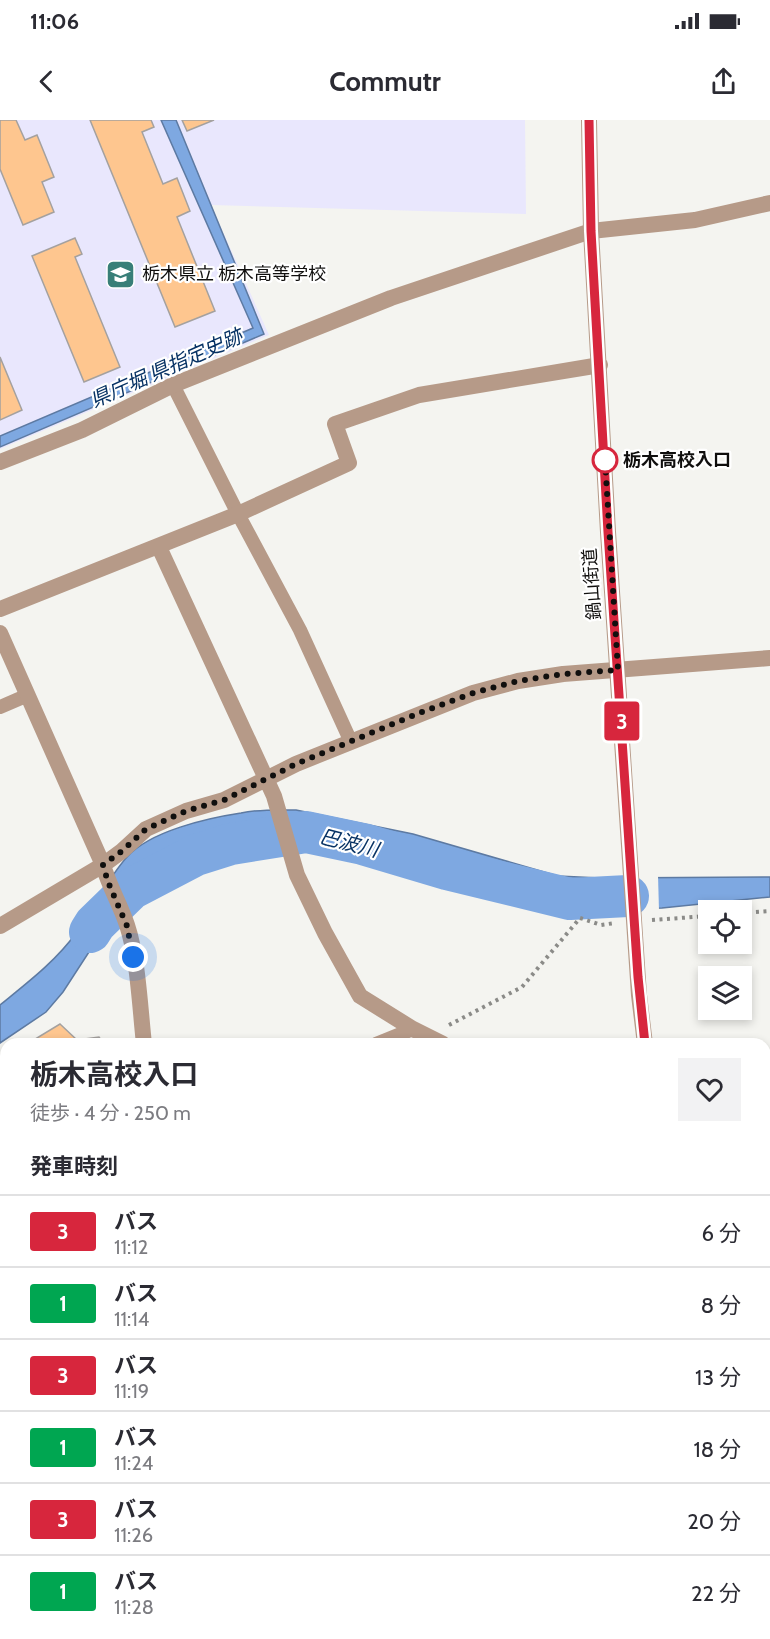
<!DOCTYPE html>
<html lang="ja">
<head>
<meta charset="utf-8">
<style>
	:root { --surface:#fff; --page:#f2f2f3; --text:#2b2b33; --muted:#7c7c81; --line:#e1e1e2 }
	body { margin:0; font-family:Cabin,"Noto Sans JP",sans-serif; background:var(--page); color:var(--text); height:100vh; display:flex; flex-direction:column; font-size:22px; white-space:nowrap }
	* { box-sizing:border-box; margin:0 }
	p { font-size:20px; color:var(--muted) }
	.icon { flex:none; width:33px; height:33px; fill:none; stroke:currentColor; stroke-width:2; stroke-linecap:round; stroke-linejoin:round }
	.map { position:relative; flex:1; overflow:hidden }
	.details { position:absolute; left:0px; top:918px; width:771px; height:602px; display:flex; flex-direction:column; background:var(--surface); border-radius:18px 18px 0 0; box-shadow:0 3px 9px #0003 }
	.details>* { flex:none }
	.badge { padding:0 12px; border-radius:4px; font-size:21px; line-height:39px }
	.buttons { position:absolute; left:698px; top:780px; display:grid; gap:12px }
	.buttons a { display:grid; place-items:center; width:54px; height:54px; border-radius:0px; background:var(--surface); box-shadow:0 3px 9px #0003; font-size:30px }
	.you { position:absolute; width:30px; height:30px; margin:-15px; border:4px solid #fff; border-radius:50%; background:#1a73e8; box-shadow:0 0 0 9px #1a73e833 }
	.map>.badge { position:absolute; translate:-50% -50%; box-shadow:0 0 0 3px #fff }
	h2 { padding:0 30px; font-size:22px; line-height:54px }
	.round { display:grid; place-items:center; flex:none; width:63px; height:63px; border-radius:0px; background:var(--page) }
	.headline { display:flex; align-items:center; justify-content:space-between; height:102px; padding:0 30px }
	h1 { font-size:28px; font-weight:700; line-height:45px }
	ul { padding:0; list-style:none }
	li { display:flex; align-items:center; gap:18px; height:72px; padding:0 30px; border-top:2px solid var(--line) }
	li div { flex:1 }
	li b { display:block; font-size:22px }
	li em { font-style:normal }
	li .badge { min-width:66px; font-weight:700; text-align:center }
	.status { display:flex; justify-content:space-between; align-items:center; height:42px; padding:0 30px; background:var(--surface); direction:ltr }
	.status svg { height:16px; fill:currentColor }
	header { display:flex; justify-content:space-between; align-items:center; height:78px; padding:0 30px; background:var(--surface); font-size:27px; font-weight:700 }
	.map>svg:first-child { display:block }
	.education { fill:#e9e7fd }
	.water { fill:#7ea8e1; stroke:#5d7aa2; stroke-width:1.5 }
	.pier { fill:#f4f4f0 }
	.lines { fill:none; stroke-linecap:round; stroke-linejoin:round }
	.stream { stroke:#5d7aa2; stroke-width:7 }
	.river { stroke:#7ea8e1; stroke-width:42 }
	.building { fill:#fec68f; stroke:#a4a19f; stroke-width:1.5 }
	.path { stroke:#8b8b88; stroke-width:4; stroke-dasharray:3 4.5; stroke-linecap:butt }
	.service { stroke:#b69a88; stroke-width:14 }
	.minor { stroke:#b69a88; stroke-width:16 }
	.tertiary { stroke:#b69a88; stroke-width:16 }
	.primary { stroke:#7f4f2e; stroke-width:16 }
	.line-casing { stroke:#fff; stroke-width:14 }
	.line { stroke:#d7263d; stroke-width:9 }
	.walk { stroke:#100f0e; stroke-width:6; stroke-dasharray:0 10.8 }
	.stop-dot { fill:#fff; stroke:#d7263d; stroke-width:3 }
	.labels { text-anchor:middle; stroke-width:4.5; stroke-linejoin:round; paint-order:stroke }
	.poi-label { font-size:18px; fill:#100f0e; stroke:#fff; text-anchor:start }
	.stop-label { font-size:18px; font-weight:bold; fill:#100f0e; stroke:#fff; text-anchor:start }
	.street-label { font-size:18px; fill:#100f0e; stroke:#fff }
	.water-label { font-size:20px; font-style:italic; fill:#073264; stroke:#fff }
</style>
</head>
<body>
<div class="status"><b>11:06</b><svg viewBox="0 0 49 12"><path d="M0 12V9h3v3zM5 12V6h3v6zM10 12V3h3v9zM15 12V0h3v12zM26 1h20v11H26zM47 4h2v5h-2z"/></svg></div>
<header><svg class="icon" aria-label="back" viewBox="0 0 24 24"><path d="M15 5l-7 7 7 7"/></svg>Commutr<svg class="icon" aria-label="share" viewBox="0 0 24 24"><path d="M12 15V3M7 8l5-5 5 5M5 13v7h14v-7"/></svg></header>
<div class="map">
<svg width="770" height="1519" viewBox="0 0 770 1519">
	<rect width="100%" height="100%" fill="#f4f4f0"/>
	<path class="education" d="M0,0H525L526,94L211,85L269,215L0,329Z"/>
	<path class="water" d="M161,0H176L264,214L0,327V316L253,208Z
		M296,690L413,714L558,756L600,758L770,757V777L662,788L596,790L570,778L429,745L412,736L298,712L261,711L193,726L153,741L139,755L63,872L46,892L0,923V885C27,863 56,841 76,813C94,789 107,759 127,737C150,711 208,698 241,693C259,689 278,690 296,690Z"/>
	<path class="pier" d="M605,755H658L659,791L608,793Z"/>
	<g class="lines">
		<path class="stream" d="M765,1123H770"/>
		<path class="river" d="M90,812L95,804L131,769L196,735L231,724L306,712L363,724L447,749L570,779L628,776"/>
	</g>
	<path class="building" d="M0,0H16L25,20L37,15L54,57L42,62L54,92L23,105L0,49Z
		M90,0H151L154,7L142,12L163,64L177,58L190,91L177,97L215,191L175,207Z
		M182,0H214L187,11Z
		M75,118L82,134L75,137L120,247L84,262L32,136Z
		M0,237L22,290L0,300Z
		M60,904L77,920L99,917L104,924H27Z
		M6,938V1089L0,1094V943Z
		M6,1184V1395L0,1396V1185Z"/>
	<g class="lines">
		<path class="path" d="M741,793L770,791
			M652,800L708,796
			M449,905L522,867L580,798L601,805L615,803"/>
		<path class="service" d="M173,265L238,394L300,510L351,622
			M0,587L28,575
			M376,924L413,909"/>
		<path class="minor" d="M0,342L82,310L173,265L391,178L591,111L695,100L770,83
			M159,427L274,676L297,755L325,813L360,876L413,909L443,924
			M0,489L238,394L349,343L335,304L419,275L600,245
			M0,513L103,745C109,766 120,784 127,805C138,838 140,888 144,924
			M0,806L103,745L122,731L146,709L186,691L224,680L296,644L473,573L518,561L563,554L770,538
			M765,1057L770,1054
			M765,1104H770
			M0,1165L6,1164
			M85,1514L86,1519
			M224,1514L226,1519"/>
		<path class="tertiary" d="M589,0L591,111L608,412L639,875L645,924"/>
		<path class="primary" d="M765,1287L770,1285
			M765,1405L770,1419
			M0,1433L6,1432"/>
	</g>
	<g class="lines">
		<defs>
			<path id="line" d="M589,0L591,111L608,412L638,857L645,924"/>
		</defs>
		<use href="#line" class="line-casing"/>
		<use href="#line" class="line"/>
		<path class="walk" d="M133,837L127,806L108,762L103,745L122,731L146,709L186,691L224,680L296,644L422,592L473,573L518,561L563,554L618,550L605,340"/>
	</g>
	<defs>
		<symbol id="school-square" viewBox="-11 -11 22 22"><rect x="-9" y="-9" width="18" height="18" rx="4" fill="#387f78" stroke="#fff"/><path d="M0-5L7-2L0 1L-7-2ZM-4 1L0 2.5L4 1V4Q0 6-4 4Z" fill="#fff"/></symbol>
	</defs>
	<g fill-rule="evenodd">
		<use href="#school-square" x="104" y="138" width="33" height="33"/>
	</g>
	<circle class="stop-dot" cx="605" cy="340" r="12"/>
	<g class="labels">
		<g class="poi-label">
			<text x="142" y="160">栃木県立 栃木高等学校</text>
		</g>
		<g class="stop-label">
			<text x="623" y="346">栃木高校入口</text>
		</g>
		<g class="street-label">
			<text transform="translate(592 464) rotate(-94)" y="6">鍋山街道</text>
		</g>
		<g class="water-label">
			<text transform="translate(166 248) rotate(-24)" y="7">県庁堀 県指定史跡</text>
			<text transform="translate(349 723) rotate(14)" y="7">巴波川</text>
		</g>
	</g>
</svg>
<div class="buttons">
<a><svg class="icon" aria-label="locate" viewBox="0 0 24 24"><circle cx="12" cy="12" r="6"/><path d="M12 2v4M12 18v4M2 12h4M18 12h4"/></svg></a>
<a><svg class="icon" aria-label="layers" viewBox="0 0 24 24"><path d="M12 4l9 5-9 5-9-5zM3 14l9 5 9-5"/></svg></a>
</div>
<div class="you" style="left:133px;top:837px"></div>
<b class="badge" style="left:622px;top:601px;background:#d7263d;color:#fff">3</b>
<section class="details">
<div class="headline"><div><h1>栃木高校入口</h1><p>徒歩 · 4 分 · 250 m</p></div><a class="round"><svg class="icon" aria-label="heart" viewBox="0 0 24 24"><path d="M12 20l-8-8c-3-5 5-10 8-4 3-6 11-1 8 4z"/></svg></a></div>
<h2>発車時刻</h2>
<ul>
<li><span class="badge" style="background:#d7263d;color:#fff">3</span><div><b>バス</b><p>11:12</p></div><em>6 分</em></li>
<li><span class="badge" style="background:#00a651;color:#fff">1</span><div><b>バス</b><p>11:14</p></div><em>8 分</em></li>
<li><span class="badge" style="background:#d7263d;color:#fff">3</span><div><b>バス</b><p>11:19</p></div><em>13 分</em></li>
<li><span class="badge" style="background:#00a651;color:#fff">1</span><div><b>バス</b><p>11:24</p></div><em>18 分</em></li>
<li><span class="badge" style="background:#d7263d;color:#fff">3</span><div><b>バス</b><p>11:26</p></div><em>20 分</em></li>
<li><span class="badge" style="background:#00a651;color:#fff">1</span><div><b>バス</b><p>11:28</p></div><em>22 分</em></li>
</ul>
</section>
</div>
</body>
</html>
